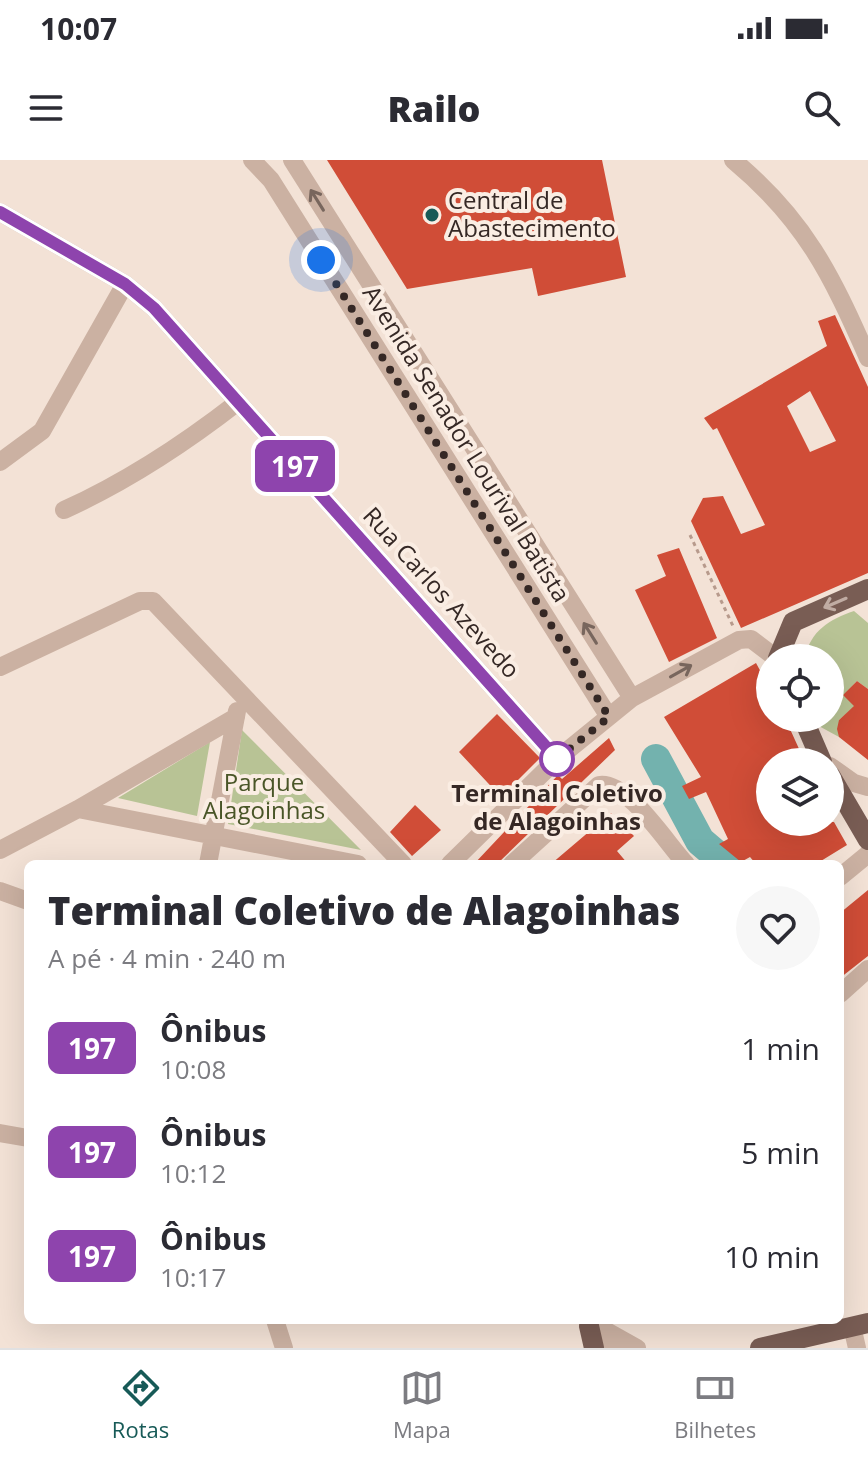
<!DOCTYPE html>
<html lang="pt">
<head>
<meta charset="utf-8">
<style>
	:root { --surface:#fff; --page:#f7f7f7; --text:#2b2b33; --muted:#7c7c81; --line:#e1e1e2; --accent:#175a57 }
	body { margin:0; font-family:"Open Sans",sans-serif; background:var(--page); color:var(--text); height:100vh; display:flex; flex-direction:column; font-size:30px; white-space:nowrap }
	* { box-sizing:border-box; margin:0 }
	p { font-size:26px; color:var(--muted) }
	.icon { flex:none; width:44px; height:44px; fill:none; stroke:currentColor; stroke-width:2; stroke-linecap:round; stroke-linejoin:round }
	.map { position:relative; flex:1; overflow:hidden }
	.side { position:absolute; left:24px; top:700px; width:820px; height:464px; display:flex; flex-direction:column; background:var(--surface); border-radius:12px; box-shadow:0 8px 32px #0002 }
	.side>* { flex:none }
	.badge { padding:0 16px; border-radius:12px; font-size:28px; line-height:52px }
	.tools { position:absolute; left:756px; top:484px; display:grid; gap:16px }
	.tools a { display:grid; place-items:center; width:88px; height:88px; border-radius:50%; background:var(--surface); box-shadow:0 8px 32px #0002; font-size:40px }
	.you { position:absolute; width:40px; height:40px; margin:-20px; border:6px solid #fff; border-radius:50%; background:#1a73e8; box-shadow:0 0 0 12px #1a73e833 }
	.map>.badge { position:absolute; translate:-50% -50%; box-shadow:0 0 0 4px #fff }
	.round { display:grid; place-items:center; flex:none; width:84px; height:84px; border-radius:42px; background:var(--page) }
	.overview { display:flex; align-items:center; justify-content:space-between; height:136px; padding:0 24px }
	h1 { font-size:38px; font-weight:800; line-height:60px }
	ul { padding:0; list-style:none }
	li { display:flex; align-items:center; gap:24px; height:104px; padding:0 24px }
	li div { flex:1 }
	li b { display:block; font-size:30px }
	li em { font-style:normal }
	li .badge { min-width:88px; font-weight:700; text-align:center }
	.status { display:flex; justify-content:space-between; align-items:center; height:56px; padding:0 40px; background:var(--surface); direction:ltr }
	.status svg { height:22px; fill:currentColor }
	header { display:flex; justify-content:space-between; align-items:center; height:104px; padding:0 24px; background:var(--surface); font-size:36px; font-weight:800 }
	.dock { display:flex; justify-content:space-around; align-items:center; height:112px; border-top:2px solid var(--line); background:var(--surface); font-size:22px; color:var(--muted) }
	.dock a { display:grid; justify-items:center; gap:4px }
	.dock .active { color:var(--accent) }
	.map>svg:first-child { display:block }
	.green { fill:#b8c395 }
	.lines { fill:none; stroke-linecap:round; stroke-linejoin:round }
	.river { stroke:#73b2ae; stroke-width:30 }
	.building { fill:#d04d37; fill-rule:evenodd }
	.path { stroke:#b79a8c; stroke-width:3; stroke-dasharray:4 4; stroke-linecap:butt }
	.minor { stroke:#cbb1a2; stroke-width:18 }
	.major { stroke:#795d54; stroke-width:20 }
	.oneway { stroke:#78665d }
	.oneway2 { stroke:#c0aca3 }
	.line-casing { stroke:#fff; stroke-width:18 }
	.line { stroke:#8e44ad; stroke-width:12 }
	.walk { stroke:#352825; stroke-width:8; stroke-dasharray:0 14.4 }
	.poi-dot { fill:#175a57; stroke:#faede3; stroke-width:3 }
	.stop-dot { fill:#fff; stroke:#8e44ad; stroke-width:4 }
	.labels { text-anchor:middle; stroke-width:8; stroke-linejoin:round; paint-order:stroke }
	.poi-label { font-size:24px; fill:#352825; stroke:#faede3; text-anchor:start }
	.street-label { font-size:24px; fill:#352825; stroke:#faede3 }
	.park-label { font-size:24px; fill:#495527; stroke:#faede3 }
	.stop-label { font-size:24px; font-weight:bold; fill:#352825; stroke:#faede3 }
</style>
</head>
<body>
<div class="status"><b>10:07</b><svg viewBox="0 0 49 12"><path d="M0 12V9h3v3zM5 12V6h3v6zM10 12V3h3v9zM15 12V0h3v12zM26 1h20v11H26zM47 4h2v5h-2z"/></svg></div>
<header><svg class="icon" aria-label="menu" viewBox="0 0 24 24"><path d="M4 6h16M4 12h16M4 18h16"/></svg>Railo<svg class="icon" aria-label="search" viewBox="0 0 24 24"><circle cx="10" cy="10" r="6"/><path d="M15 15l6 6"/></svg></header>
<div class="map">
<svg width="868" height="1188" viewBox="0 0 868 1188">
	<rect width="100%" height="100%" fill="#f3e2d6"/>
	<path class="green" d="M854,451L868,463V529L857,521L844,535L855,546L839,560V577L817,565L812,558H830V498H805C810,471 830,459 854,451Z
		M242,570L361,690L228,664Z
		M210,582L197,656L118,638Z"/>
	<g class="lines">
		<path class="river" d="M656,599L700,681L727,704"/>
	</g>
	<path class="building" d="M327,0H602L626,117L538,136L532,108L407,129Z
		M835,155L868,227V413L741,468L691,361L703,338L723,336L741,374L765,365L717,268L713,270L704,258L827,186L818,161ZM810,231L836,281L810,292L787,246Z
		M679,388L717,478L669,502L635,430L666,416L657,395Z
		M756,503L770,529V558H785L805,602H770V662H834L847,685L816,704H756L750,697L741,702L719,684L728,679L706,632L689,639L682,626L701,617L664,557Z
		M857,521L868,529V600L839,577L837,569L839,560L854,546L843,535Z
		M497,554L540,598L501,637L459,592Z
		M609,578L615,590L497,704H474L558,615L562,619Z
		M415,645L441,670L412,696L390,672Z
		M611,653L634,676L617,691L628,704H551Z
		M868,730V796L840,818V753Z"/>
	<g class="lines">
		<path class="path" d="M690,375L733,466"/>
		<path class="minor" d="M252,0L271,20L609,557
			M292,0L632,538
			M733,0C805,60 831,114 868,198
			M0,52L125,124L154,148L557,599
			M0,302L42,271L125,124
			M64,350C126,322 184,284 238,242
			M0,507L140,441H153L403,704
			M830,606L854,623L868,627
			M78,649L358,704
			M0,690L78,649L236,557
			M208,704L237,551
			M450,704L557,599L632,538L739,480L751,479L776,498
			M512,704L599,625C627,620 667,684 686,704
			M840,717L868,694
			M0,731L28,741
			M840,834L868,809
			M0,973L28,978
			M275,1160L284,1188
			M587,1160L637,1188
			M588,1165L608,1188
			M852,1166L857,1188"/>
		<path class="major" d="M778,498L793,462L868,429
			M803,558L822,602
			M830,615L868,680
			M589,1166L594,1188
			M760,1188L868,1163"/>
	</g>
	<defs><path id="oneway-shaft" d="M-6 0H5M1.5-3L5.5 0L1.5 3" fill="none" stroke-width="1.6" stroke-linecap="round" stroke-linejoin="round" transform="scale(2)"/></defs>
	<g class="oneway">
		<use href="#oneway-shaft" transform="translate(317 40) rotate(-122)"/>
		<use href="#oneway-shaft" transform="translate(590 473) rotate(-122)"/>
		<use href="#oneway-shaft" transform="translate(681 511) rotate(-29)"/>
	</g>
	<use class="oneway2" href="#oneway-shaft" transform="translate(835 443) rotate(157)"/>
	<g class="lines">
		<defs>
			<path id="line" d="M0,52L125,124L154,148L557,599"/>
		</defs>
		<use href="#line" class="line-casing"/>
		<use href="#line" class="line"/>
		<path class="walk" d="M321,100L609,557L557,599"/>
	</g>
	<circle class="poi-dot" cx="432" cy="55" r="8"/>
	<circle class="stop-dot" cx="557" cy="599" r="16"/>
	<g class="labels">
		<g class="poi-label">
			<text x="448" y="49">Central de<tspan x="448" dy="28">Abastecimento</tspan></text>
		</g>
		<g class="street-label">
			<text transform="translate(466 284) rotate(58)" y="8">Avenida Senador Lourival Batista</text>
			<text transform="translate(441 433) rotate(48)" y="8">Rua Carlos Azevedo</text>
		</g>
		<g class="park-label">
			<text x="264" y="631">Parque<tspan x="264" dy="28">Alagoinhas</tspan></text>
		</g>
		<g class="stop-label">
			<text x="557" y="642">Terminal Coletivo<tspan x="557" dy="28">de Alagoinhas</tspan></text>
		</g>
	</g>
</svg>
<div class="tools">
<a><svg class="icon" aria-label="locate" viewBox="0 0 24 24"><circle cx="12" cy="12" r="6"/><path d="M12 2v4M12 18v4M2 12h4M18 12h4"/></svg></a>
<a><svg class="icon" aria-label="layers" viewBox="0 0 24 24"><path d="M12 4l9 5-9 5-9-5zM3 14l9 5 9-5"/></svg></a>
</div>
<div class="you" style="left:321px;top:100px"></div>
<b class="badge" style="left:295px;top:306px;background:#8e44ad;color:#fff">197</b>
<section class="side">
<div class="overview"><div><h1>Terminal Coletivo de Alagoinhas</h1><p>A pé · 4 min · 240 m</p></div><a class="round"><svg class="icon" aria-label="heart" viewBox="0 0 24 24"><path d="M12 20l-8-8c-3-5 5-10 8-4 3-6 11-1 8 4z"/></svg></a></div>
<ul>
<li><span class="badge" style="background:#8e44ad;color:#fff">197</span><div><b>Ônibus</b><p>10:08</p></div><em>1 min</em></li>
<li><span class="badge" style="background:#8e44ad;color:#fff">197</span><div><b>Ônibus</b><p>10:12</p></div><em>5 min</em></li>
<li><span class="badge" style="background:#8e44ad;color:#fff">197</span><div><b>Ônibus</b><p>10:17</p></div><em>10 min</em></li>
</ul>
</section>
</div>
<nav class="dock">
<a class="active"><svg class="icon" aria-label="directions" viewBox="0 0 24 24"><path d="M12 3l9 9-9 9-9-9zM9 14v-3h6M13 9l2 2-2 2"/></svg>Rotas</a>
<a><svg class="icon" aria-label="map" viewBox="0 0 24 24"><path d="M3 6l6-2 6 2 6-2v14l-6 2-6-2-6 2zM9 4v14M15 6v14"/></svg>Mapa</a>
<a><svg class="icon" aria-label="tickets" viewBox="0 0 24 24"><path d="M3 7h18v10H3zM15 7v10"/></svg>Bilhetes</a>
</nav>
</body>
</html>
